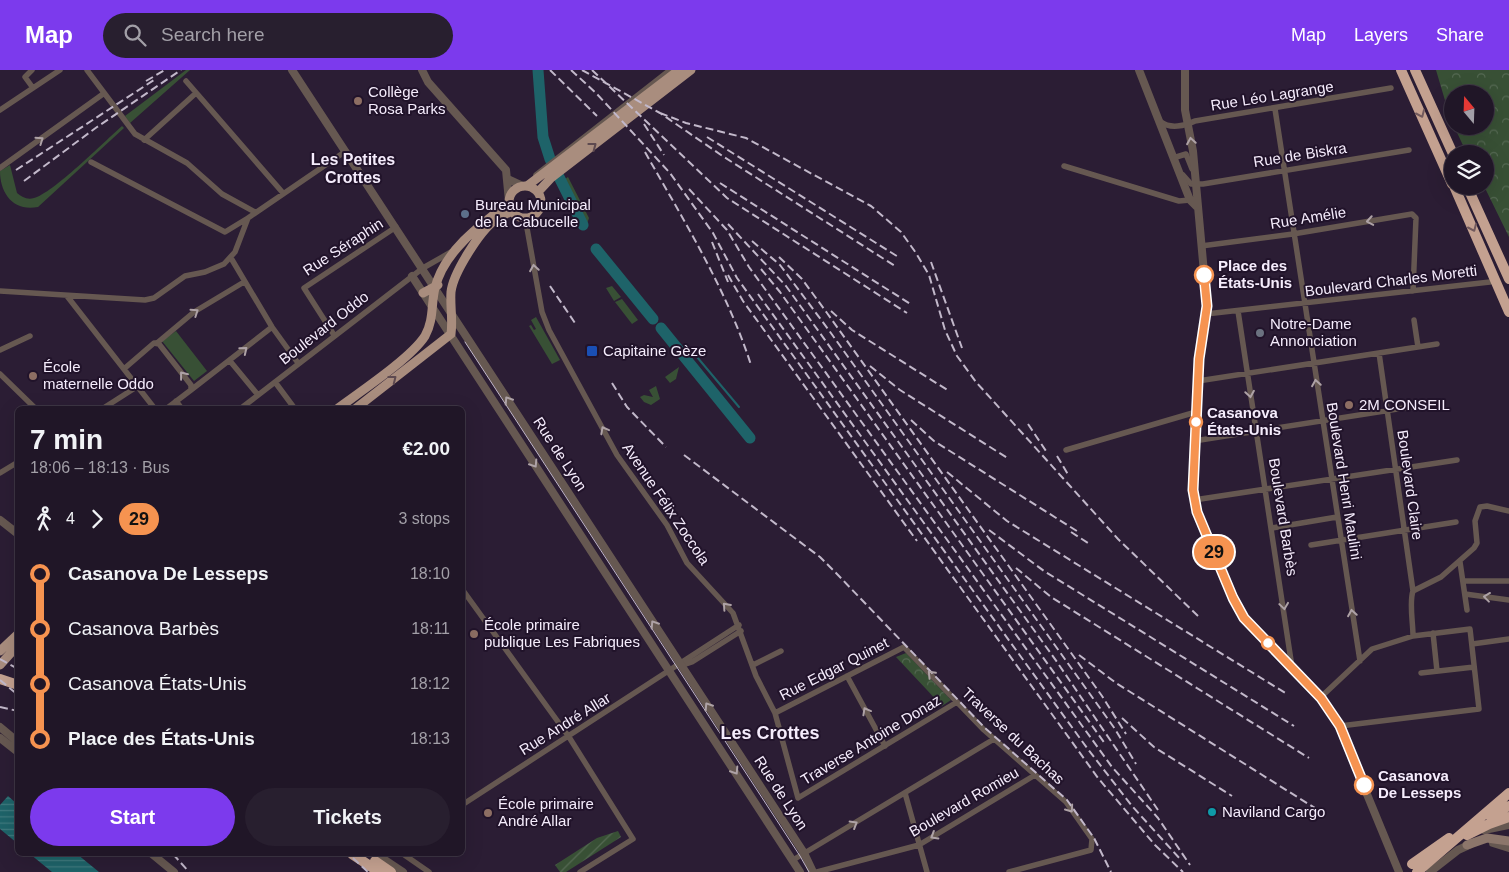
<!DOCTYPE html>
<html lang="en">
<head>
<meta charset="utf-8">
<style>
	:root { --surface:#201627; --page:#281f2f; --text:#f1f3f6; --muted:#a29fa7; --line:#3d3544; --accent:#7c3aed }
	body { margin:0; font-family:Helvetica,sans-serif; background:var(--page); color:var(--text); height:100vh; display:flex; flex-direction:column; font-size:19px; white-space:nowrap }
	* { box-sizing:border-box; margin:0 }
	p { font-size:16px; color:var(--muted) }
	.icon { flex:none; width:28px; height:28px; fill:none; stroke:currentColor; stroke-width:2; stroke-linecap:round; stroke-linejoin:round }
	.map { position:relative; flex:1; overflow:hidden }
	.drawer { position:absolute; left:15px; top:336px; width:450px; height:450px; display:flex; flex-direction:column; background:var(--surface); border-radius:8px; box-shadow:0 5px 20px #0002,0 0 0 1px var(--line) }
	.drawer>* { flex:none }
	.badge { padding:0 10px; border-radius:16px; font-size:18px; line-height:32px }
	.needle { width:32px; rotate:341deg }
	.buttons { position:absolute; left:1444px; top:15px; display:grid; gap:10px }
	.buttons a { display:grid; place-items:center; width:50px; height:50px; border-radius:50%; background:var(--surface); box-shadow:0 5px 20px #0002,0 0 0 1px var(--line); font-size:25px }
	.map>.badge { position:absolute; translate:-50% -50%; box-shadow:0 0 0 2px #fff }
	.legs { display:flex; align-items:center; gap:8px; height:55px; padding:0 15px; font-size:16px }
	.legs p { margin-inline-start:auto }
	.summary { display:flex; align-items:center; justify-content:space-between; height:85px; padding:0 15px }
	h1 { font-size:28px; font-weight:700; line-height:38px }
	.action { display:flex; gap:10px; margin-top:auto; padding:10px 15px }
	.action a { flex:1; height:58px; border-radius:30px; background:var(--accent); color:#fff; font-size:20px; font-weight:700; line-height:58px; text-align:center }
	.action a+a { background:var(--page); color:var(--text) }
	ul { padding:0 15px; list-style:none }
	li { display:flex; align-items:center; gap:18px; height:55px; font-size:19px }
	li i { display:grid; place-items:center; width:8px; height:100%; margin:0 6px; background:currentColor }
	li i::after { content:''; width:12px; height:12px; margin:-6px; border:4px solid; border-radius:50%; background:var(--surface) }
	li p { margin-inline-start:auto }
	li:first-child i { background:linear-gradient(#0000 50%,currentColor 0) }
	li:last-child i { background:linear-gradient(currentColor 50%,#0000 0) }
	header { display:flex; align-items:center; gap:30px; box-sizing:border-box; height:70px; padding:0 25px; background:var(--accent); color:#fff }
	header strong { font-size:24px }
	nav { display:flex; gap:28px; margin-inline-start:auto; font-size:18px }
	.search { width:350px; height:45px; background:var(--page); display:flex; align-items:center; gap:12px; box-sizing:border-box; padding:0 18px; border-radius:28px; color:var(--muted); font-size:19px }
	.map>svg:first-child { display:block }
	.grass { fill:#385035 }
	.park { fill:url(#park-crowns) }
	.garden { fill:url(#garden-furrows) }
	.water { fill:url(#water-rules) }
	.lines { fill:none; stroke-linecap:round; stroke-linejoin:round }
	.stream { stroke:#1e6369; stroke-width:2 }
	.river { stroke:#1e6369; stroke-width:11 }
	.minor { stroke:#665851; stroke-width:5.5 }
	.tertiary { stroke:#665851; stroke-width:8 }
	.secondary { stroke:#8c766b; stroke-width:9 }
	.primary { stroke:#a98d7e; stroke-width:9 }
	.motorway { stroke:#c4a190; stroke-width:10 }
	.tram { stroke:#c2b8ca; stroke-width:1 }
	.rail { stroke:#c2b8ca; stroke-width:2; stroke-dasharray:8 4; stroke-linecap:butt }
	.oneway { stroke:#725a5d }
	.oneway2 { stroke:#aea2a6 }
	.oneway3 { stroke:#5e4a50 }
	.line-1-casing { stroke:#fff; stroke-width:11 }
	.line-1 { stroke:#f69350; stroke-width:8 }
	.education-dot { fill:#8d6e63; stroke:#21132a; stroke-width:2 }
	.service-dot { fill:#5c6f8a; stroke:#21132a; stroke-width:2 }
	.stop-1-dot { fill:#fff; stroke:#f69350; stroke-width:2.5 }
	.worship-dot { fill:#6b7280; stroke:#21132a; stroke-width:2 }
	.transit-dot { fill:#1a4fb4; stroke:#21132a; stroke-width:2 }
	.culture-dot { fill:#0f9aa8; stroke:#21132a; stroke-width:2 }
	.labels { text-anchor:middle; stroke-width:4; stroke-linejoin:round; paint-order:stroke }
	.poi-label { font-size:15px; fill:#f5ecfc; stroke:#21132a; text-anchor:start }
	.street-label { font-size:15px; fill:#f5ecfc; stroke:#21132a }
	.stop-label { font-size:15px; font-weight:bold; fill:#f5ecfc; stroke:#21132a; text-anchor:start }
	.neighbourhood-label { font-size:16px; font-weight:bold; fill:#f5ecfc; stroke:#21132a }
	.quarter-label { font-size:18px; font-weight:bold; fill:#f5ecfc; stroke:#21132a }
</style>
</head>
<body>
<header>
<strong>Map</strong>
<div class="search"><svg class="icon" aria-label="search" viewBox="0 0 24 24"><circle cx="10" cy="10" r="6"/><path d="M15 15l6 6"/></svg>Search here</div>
<nav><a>Map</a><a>Layers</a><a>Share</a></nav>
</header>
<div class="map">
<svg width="1509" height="802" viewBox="0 0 1509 802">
	<defs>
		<pattern id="park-crowns" width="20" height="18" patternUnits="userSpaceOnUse" patternTransform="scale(1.25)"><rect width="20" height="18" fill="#385035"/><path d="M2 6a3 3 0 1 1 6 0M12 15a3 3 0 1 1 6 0" fill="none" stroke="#556953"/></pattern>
		<pattern id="garden-furrows" width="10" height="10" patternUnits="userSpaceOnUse" patternTransform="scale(1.25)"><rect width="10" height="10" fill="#385035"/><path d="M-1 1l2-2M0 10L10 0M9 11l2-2" fill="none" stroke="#556953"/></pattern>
		<pattern id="water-rules" width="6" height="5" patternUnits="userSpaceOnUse" patternTransform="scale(1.25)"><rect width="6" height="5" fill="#1e6369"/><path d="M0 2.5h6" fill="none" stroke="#3f7a7f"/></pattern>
	</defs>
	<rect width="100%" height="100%" fill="#2b1d34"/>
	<path class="grass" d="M186,0H190L130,53L125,46Z
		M122,56L124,58L38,137C13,142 0,123 0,101L10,95L17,123C22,127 27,130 34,128C52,124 105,71 122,56Z
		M568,107L589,148L587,154L565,109Z
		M612,216L621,227L614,231L606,218Z
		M622,229L638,250L632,254L615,232Z
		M536,247L560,290L552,294L529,256L531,255L534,260L536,259L531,250Z
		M176,261L207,301L194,311L162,271Z
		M679,297L676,309L670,313L665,307Z
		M656,316L660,329L651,335L644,332L640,327L644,325L653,327L649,320Z"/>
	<path class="park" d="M1436,0H1509V167L1484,116L1485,84H1467L1454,56H1485V24H1452V54Z
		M906,583L951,630L942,636L896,587Z"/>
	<path class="garden" d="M618,761L621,767L566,802H560L555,795L597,768Z"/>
	<path class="water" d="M8,726L17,734V773L0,759V735Z
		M30,784H77L99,802H52Z"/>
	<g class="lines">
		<path class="stream" d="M675,276L685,281H692L739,337"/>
		<path class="river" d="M538,0L543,67L550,89L583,155
			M596,179L653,249
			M661,258L750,368"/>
		<path class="minor" d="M32,0L25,7L33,18
			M87,0L135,64L187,93L222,124L255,142
			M186,11L283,123
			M1275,39L1360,591
			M0,40L60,0
			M1161,52C1170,59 1185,56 1195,51L1391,18
			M144,70L196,23
			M1173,88L1186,84L1192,99
			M91,92L225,162L248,148
			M1064,96L1179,131L1190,130
			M0,98L103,24
			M536,105L670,0
			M1183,105L1191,114H1203L1409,80
			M525,147L542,242L549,260L617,385L667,455L687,493L733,543L756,606L775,643L798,728L957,632
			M1201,176L1293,164L1412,144L1416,148L1413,221
			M231,188L272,257L298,293
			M0,221L145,230L154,228L185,206L205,202L224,194L235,182L248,148L346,81
			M67,226L155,339
			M1238,241L1292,597
			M1206,244L1490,212
			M1414,250L1418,277
			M334,265L304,218L396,157
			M157,273L194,242L244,212
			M0,280L30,266
			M1379,283L1413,521
			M230,291L258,325
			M125,298L154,273L159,274L191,315V320L166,339
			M0,304L36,339
			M1198,311L1437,274
			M275,312L295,339
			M191,320L272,257
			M176,331L182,339
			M102,339L138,316
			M240,339L423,198L451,182
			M1194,371L1442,332
			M1066,380L1196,342
			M0,403L18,392
			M1194,430L1457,390
			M1272,458L1337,447
			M1311,475L1456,452
			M1460,492L1467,540
			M1463,511H1509
			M462,519L569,667L633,769L580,802
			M1465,524L1509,530
			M1433,563L1437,601
			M1472,574L1509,569
			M683,595L692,592L741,561
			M753,595L781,581
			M1421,603L1474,597
			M847,606L885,676
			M1321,627L1372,579L1413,566C1413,552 1409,532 1413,521L1441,507L1474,478L1477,473L1475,451L1480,437L1487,436L1509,441
			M775,643L904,577L984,660L1066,732L1092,769L1091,780L1009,802
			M1340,656L1479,639L1470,559L1413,566
			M905,723L927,802
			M462,735L739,555
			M403,784L429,802
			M793,790L994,669
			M817,802L919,775L1035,705"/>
		<path class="tertiary" d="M292,0L804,783L813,802
			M422,0L428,12L506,100L509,131
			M1139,0L1190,130L1197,137
			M1185,0V40L1193,81L1207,236L1199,289L1194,371L1193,420L1197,442L1233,528L1244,548L1321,627L1336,649L1399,802
			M508,109L523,116
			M412,206L800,802
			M0,450L18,464
			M0,657L18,672
			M0,668L18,682
			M1484,760L1509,755
			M1493,773L1509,778
			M152,784L174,802
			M376,784L403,802
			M1430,802L1458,780L1471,774"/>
		<path class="secondary" d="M1467,775L1487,768L1509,771"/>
		<path class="primary" d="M527,116L679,0
			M509 132a16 16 0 1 1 32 0a16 16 0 1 1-32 0Z
			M538,122L551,108L691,0
			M423,223L438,215
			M337,339C360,322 411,288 425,266C434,250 431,234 435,218C444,181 481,154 509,133
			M355,339L451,264C453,250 450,236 451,222C453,203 480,161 495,150C500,146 507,144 512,141
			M0,581L18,564
			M0,595L18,575"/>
		<path class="motorway" d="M1401,0L1452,114
			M1415,0L1453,84
			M1454,116L1509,242
			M1467,116L1509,209
			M0,609L18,615
			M1489,745L1509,736
			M1467,765L1489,754L1509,747
			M352,784L379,802
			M375,791L391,802
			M1412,794L1449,768
			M1417,802L1509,723"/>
		<path class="tram" d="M465,272L800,786L809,802"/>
		<path class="rail" d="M550,0L597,46
			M571,0L596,23L670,103L713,163L737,208L1098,708L1155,775L1183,802
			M582,0L660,43L724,87L895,196
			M592,0L727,128L907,243
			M146,11L165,0
			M660,43L686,53L746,68L871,136L901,162L916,183L929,205L945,260L957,286L976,312L1118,469L1198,546
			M644,54L664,85
			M707,67L900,188
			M645,82C684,151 727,220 751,295
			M16,100L154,10
			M24,111L97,57L181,0
			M720,113L912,235
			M689,119L727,160L749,197L1112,697L1158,748L1190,795
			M728,154L786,216L1057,592L1158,740
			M752,171L780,195L828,259L1115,659L1136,694
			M712,172L728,212
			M779,187L802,209L827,243L1102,626L1126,664
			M931,192L962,278
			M761,199L780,222L1106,675
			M728,205L743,231L917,471
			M550,216L575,253
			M758,224L1087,678L1132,736L1181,790
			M831,241L852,260L949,321
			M870,296L900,320L1009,389
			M612,313L627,337L666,377
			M911,350L934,371L1080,463
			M1028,354L1046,381
			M684,385L820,487L837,504L985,658L1067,730L1094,768L1111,802
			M1057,386L1069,406
			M947,402L1007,451L1287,624
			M989,460L1044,501L1294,656
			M1071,462L1088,473
			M1016,498L1051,527L1309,688
			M1079,585L1116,613L1318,740
			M0,589L18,599
			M0,610L18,625
			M0,637L18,641
			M1122,648L1154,677L1232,726
			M173,784L189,802
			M353,788L368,802"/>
	</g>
	<defs><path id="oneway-chevron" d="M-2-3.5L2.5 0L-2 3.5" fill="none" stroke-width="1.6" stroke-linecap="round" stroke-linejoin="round" transform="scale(1.25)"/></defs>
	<g class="oneway">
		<use href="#oneway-chevron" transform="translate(1421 44) rotate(66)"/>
		<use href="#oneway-chevron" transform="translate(1473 158) rotate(66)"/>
	</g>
	<g class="oneway2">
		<use href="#oneway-chevron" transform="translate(40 70) rotate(-35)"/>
		<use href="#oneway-chevron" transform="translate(1191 71) rotate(-99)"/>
		<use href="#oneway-chevron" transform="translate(1370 151) rotate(170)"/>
		<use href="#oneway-chevron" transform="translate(534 198) rotate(-99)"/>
		<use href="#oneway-chevron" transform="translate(195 242) rotate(-34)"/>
		<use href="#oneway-chevron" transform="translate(244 280) rotate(-39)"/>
		<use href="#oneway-chevron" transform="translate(183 305) rotate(-128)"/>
		<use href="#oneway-chevron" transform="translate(1316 313) rotate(-99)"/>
		<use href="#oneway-chevron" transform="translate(1250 324) rotate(81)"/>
		<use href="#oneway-chevron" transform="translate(508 330) rotate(-123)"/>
		<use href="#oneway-chevron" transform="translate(604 360) rotate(-118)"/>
		<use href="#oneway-chevron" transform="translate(534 394) rotate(57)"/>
		<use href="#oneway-chevron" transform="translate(1487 527) rotate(-173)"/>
		<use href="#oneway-chevron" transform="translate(726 536) rotate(-132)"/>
		<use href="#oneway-chevron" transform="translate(1284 536) rotate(82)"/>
		<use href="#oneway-chevron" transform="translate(1352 543) rotate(-99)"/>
		<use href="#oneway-chevron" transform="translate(654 554) rotate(-123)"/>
		<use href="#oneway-chevron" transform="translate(931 604) rotate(-134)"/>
		<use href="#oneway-chevron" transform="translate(708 636) rotate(-123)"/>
		<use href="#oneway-chevron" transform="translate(866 641) rotate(-119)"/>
		<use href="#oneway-chevron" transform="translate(735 701) rotate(57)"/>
		<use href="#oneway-chevron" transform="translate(1070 739) rotate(55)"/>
		<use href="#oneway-chevron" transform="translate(854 754) rotate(-31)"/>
		<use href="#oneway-chevron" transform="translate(934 766) rotate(149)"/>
	</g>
	<g class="oneway3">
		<use href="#oneway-chevron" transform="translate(593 76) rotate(-37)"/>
		<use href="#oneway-chevron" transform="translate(393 309) rotate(-38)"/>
	</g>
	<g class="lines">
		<defs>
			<path id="line-1" d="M1204,205L1207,236L1199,289L1193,420L1197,442L1233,528L1244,548L1321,628L1340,656L1364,715"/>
		</defs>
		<use href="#line-1" class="line-1-casing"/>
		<use href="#line-1" class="line-1"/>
	</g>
	<g class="education-dot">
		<circle cx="358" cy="31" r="5"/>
		<circle cx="33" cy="306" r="5"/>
		<circle cx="1349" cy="335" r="5"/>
		<circle cx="474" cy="564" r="5"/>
		<circle cx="488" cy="743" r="5"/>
	</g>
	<circle class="service-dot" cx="465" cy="144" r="5"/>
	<g class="stop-1-dot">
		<circle cx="1204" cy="205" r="9"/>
		<circle cx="1196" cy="352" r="6"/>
		<circle cx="1268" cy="573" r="6"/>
		<circle cx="1364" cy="715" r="9"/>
	</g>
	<circle class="worship-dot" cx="1260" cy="263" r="5"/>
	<rect class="transit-dot" x="586" y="275" width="12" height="12" rx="2.5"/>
	<circle class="culture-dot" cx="1212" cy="742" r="5"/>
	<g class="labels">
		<g class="poi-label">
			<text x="368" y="27">Collège<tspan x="368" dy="17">Rosa Parks</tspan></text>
			<text x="475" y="140">Bureau Municipal<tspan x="475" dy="17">de la Cabucelle</tspan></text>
			<text x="1270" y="259">Notre-Dame<tspan x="1270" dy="17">Annonciation</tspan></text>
			<text x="603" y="286">Capitaine Gèze</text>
			<text x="43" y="302">École<tspan x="43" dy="17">maternelle Oddo</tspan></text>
			<text x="1359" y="340">2M CONSEIL</text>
			<text x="484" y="560">École primaire<tspan x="484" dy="17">publique Les Fabriques</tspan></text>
			<text x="498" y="739">École primaire<tspan x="498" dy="17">André Allar</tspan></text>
			<text x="1222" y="747">Naviland Cargo</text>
		</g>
		<g class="street-label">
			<text transform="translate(1272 26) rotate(-9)" y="5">Rue Léo Lagrange</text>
			<text transform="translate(1300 85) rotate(-9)" y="5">Rue de Biskra</text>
			<text transform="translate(1308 148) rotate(-9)" y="5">Rue Amélie</text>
			<text transform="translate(343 177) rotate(-33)" y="5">Rue Séraphin</text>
			<text transform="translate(1391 211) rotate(-7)" y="5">Boulevard Charles Moretti</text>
			<text transform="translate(324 258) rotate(-38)" y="5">Boulevard Oddo</text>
			<text transform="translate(560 384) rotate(57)" y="5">Rue de Lyon</text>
			<text transform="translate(1344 411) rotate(81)" y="5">Boulevard Henri Maulini</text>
			<text transform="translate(1410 415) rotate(82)" y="5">Boulevard Claire</text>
			<text transform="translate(666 434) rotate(56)" y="5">Avenue Félix Zoccola</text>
			<text transform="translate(1283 447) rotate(81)" y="5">Boulevard Barbès</text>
			<text transform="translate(834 599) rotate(-27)" y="5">Rue Edgar Quinet</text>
			<text transform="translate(565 654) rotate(-32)" y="5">Rue André Allar</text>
			<text transform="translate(1013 666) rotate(43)" y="5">Traverse du Bachas</text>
			<text transform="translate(871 670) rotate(-31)" y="5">Traverse Antoine Donaz</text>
			<text transform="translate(781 723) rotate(57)" y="5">Rue de Lyon</text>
			<text transform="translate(964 732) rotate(-30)" y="5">Boulevard Romieu</text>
		</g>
		<g class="stop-label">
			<text x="1218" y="201">Place des<tspan x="1218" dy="17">États-Unis</tspan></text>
			<text x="1207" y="348">Casanova<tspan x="1207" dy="17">États-Unis</tspan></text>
			<text x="1378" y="711">Casanova<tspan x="1378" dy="17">De Lesseps</tspan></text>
		</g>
		<g class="neighbourhood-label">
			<text x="353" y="95">Les Petites<tspan x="353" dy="18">Crottes</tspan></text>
		</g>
		<g class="quarter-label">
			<text x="770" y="669">Les Crottes</text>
		</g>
	</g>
</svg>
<div class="buttons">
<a><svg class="needle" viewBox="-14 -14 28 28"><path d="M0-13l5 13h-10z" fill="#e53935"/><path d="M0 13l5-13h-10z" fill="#a29fa7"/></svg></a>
<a><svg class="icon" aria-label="layers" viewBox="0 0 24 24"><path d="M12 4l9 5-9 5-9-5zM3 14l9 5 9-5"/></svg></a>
</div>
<b class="badge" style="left:1214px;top:482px;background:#f69350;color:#111">29</b>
<section class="drawer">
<div class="summary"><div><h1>7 min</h1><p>18:06 – 18:13 · Bus</p></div><b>€2.00</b></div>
<div class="legs"><svg class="icon" aria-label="walk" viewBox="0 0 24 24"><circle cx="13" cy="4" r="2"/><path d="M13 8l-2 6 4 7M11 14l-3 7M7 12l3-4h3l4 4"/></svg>4<svg class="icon" aria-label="forward" viewBox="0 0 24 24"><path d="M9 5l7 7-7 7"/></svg><b class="badge" style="background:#f69350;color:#111">29</b><p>3 stops</p></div>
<ul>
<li><i style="color:#f69350"></i><b>Casanova De Lesseps</b><p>18:10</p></li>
<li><i style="color:#f69350"></i><span>Casanova Barbès</span><p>18:11</p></li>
<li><i style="color:#f69350"></i><span>Casanova États-Unis</span><p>18:12</p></li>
<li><i style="color:#f69350"></i><b>Place des États-Unis</b><p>18:13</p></li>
</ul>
<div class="action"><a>Start</a><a>Tickets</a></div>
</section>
</div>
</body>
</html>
